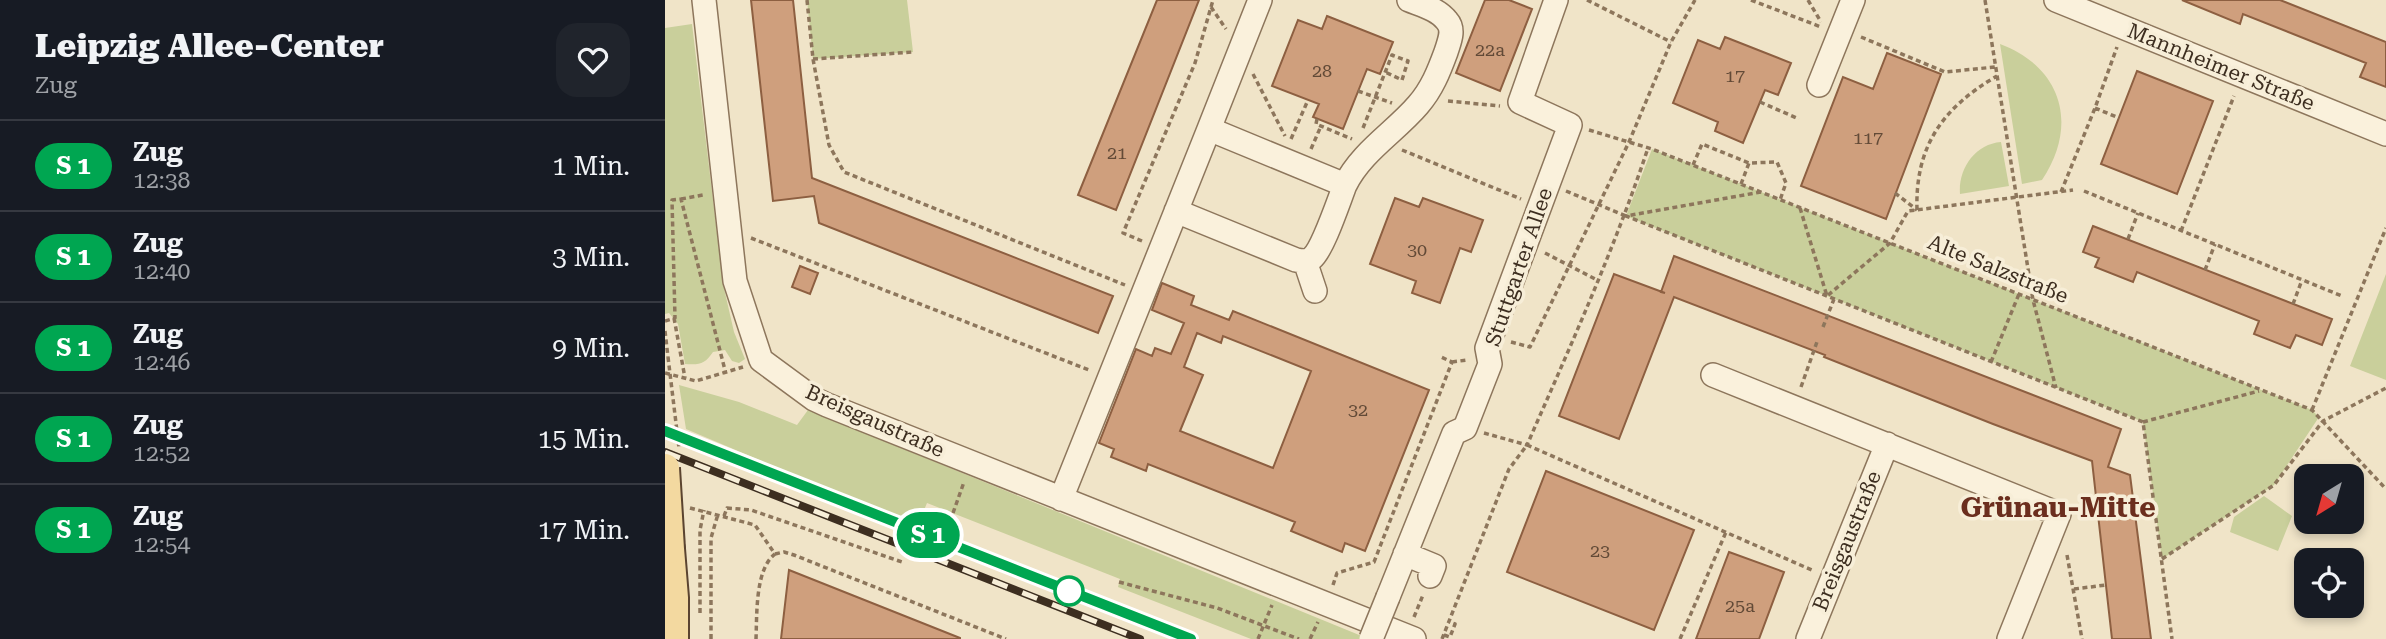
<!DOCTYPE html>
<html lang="de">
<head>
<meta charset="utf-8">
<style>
	:root { --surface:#171b24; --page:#20242c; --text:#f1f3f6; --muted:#9ea1a6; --line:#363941 }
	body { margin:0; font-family:"Roboto Serif",serif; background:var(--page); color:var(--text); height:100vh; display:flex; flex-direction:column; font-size:26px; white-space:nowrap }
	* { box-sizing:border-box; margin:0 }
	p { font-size:23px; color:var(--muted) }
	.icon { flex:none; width:38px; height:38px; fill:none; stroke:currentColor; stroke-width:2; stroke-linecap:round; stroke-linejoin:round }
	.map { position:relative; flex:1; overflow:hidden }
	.panel { display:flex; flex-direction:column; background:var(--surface); width:665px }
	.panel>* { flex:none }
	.badge { padding:0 14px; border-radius:23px; font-size:24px; line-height:46px }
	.needle { width:46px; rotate:217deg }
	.controls { position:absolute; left:1629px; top:464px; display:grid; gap:14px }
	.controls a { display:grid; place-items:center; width:70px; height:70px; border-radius:14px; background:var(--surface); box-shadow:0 4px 10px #0003; font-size:35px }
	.map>.badge { position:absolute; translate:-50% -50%; box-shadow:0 0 0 4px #fff }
	.round { display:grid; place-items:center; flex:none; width:74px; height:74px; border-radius:21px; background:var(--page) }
	.overview { display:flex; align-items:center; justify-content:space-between; height:119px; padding:0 35px }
	h1 { font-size:33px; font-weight:800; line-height:52px }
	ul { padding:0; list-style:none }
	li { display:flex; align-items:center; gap:21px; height:91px; padding:0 35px; border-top:2px solid var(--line) }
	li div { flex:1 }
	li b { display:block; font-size:26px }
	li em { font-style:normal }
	li .badge { min-width:77px; font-weight:700; text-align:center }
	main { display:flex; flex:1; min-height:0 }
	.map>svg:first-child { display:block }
	.green { fill:#c9cf9b }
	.building { fill:#cf9f7d; stroke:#8d5f41; stroke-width:2; fill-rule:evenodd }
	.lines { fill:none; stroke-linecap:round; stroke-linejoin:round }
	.minor-casing { stroke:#8d765c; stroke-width:26 }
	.major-casing { stroke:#5b4430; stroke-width:32 }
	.path { stroke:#8d765c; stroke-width:3.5; stroke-dasharray:5 3.5; stroke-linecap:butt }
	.minor { stroke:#faf1dc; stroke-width:23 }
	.major { stroke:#f3d9a0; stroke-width:28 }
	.rail-casing { stroke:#3d2e20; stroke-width:8 }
	.rail { stroke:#f7eed8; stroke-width:5; stroke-dasharray:16; stroke-linecap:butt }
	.minor-bridge-casing { stroke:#8d765c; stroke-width:26; stroke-linecap:butt }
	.major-bridge-casing { stroke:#5b4430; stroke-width:32; stroke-linecap:butt }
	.path-bridge { stroke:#8d765c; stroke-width:3.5; stroke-dasharray:5 3.5; stroke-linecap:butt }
	.minor-bridge { stroke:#faf1dc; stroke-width:23 }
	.major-bridge { stroke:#f3d9a0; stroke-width:28 }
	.line-casing { stroke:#fff; stroke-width:16 }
	.line { stroke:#00a651; stroke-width:10 }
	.stop-dot { fill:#fff; stroke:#00a651; stroke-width:3.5 }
	.labels { text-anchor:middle; stroke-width:7; stroke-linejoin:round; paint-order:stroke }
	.number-label { font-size:18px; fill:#624a37 }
	.street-label { font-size:21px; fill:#3d2e20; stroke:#f7eed8 }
	.district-label { font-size:28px; font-weight:bold; fill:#6b2e1e; stroke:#f7eed8 }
</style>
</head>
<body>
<main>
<section class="panel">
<div class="overview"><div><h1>Leipzig Allee-Center</h1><p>Zug</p></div><a class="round"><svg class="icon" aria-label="heart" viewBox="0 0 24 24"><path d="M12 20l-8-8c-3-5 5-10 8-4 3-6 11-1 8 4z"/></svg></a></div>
<ul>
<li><span class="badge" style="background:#00a651;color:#fff">S 1</span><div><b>Zug</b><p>12:38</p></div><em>1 Min.</em></li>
<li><span class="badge" style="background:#00a651;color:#fff">S 1</span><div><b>Zug</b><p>12:40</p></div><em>3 Min.</em></li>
<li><span class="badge" style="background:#00a651;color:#fff">S 1</span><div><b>Zug</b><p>12:46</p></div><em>9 Min.</em></li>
<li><span class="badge" style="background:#00a651;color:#fff">S 1</span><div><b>Zug</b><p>12:52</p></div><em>15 Min.</em></li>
<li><span class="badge" style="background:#00a651;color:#fff">S 1</span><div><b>Zug</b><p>12:54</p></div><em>17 Min.</em></li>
</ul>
</section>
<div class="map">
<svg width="1721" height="639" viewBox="0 0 1721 639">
	<rect width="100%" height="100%" fill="#f0e4c8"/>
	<path class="green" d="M142,0H242L248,52L148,59Z
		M27,24L58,284L69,332L80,359L74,363L67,361L60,350L48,352C40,364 35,365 20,364L13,324L4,313L0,314V28Z
		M1335,44C1397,67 1414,125 1377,180L1357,184Z
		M1336,142L1344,186L1295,194C1293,169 1310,144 1336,142Z
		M987,149L1647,410L1654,417L1609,485L1497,559L1478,422L961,216Z
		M1721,274V380L1685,366Z
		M14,385L74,402L132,425L143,410L704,639H586L453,587L455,579L262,503L252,527L21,429Z
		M1599,496L1627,516L1613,551L1565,532L1569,517Z"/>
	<path class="building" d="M86,0H128L147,178L448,296L433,333L154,223L149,196L108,201Z
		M492,0H534L451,210L413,195Z
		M820,0H844L867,9L835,91L791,73Z
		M1517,0H1615L1721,42V87L1695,77L1701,63L1578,14L1575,24Z
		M662,16L728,42L715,74L702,69L678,129L648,117L654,104L607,86L633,20L657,29Z
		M1060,37L1126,63L1113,95L1100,90L1078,143L1050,131L1053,122L1008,103L1033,40L1055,49Z
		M1222,53L1276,74L1221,219L1136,186L1178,77L1208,89Z
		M1472,71L1548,101L1512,194L1436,164Z
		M730,198L754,207L758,198L818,220L806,252L795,248L775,303L747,293L751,281L705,264Z
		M1428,226L1667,319L1657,345L1631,335L1625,348L1589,334L1594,321L1472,272L1468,282L1430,267L1434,258L1418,252Z
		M1009,256L1456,429L1443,467L1465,475L1486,639H1447L1427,461L1328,424L1159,357L1160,355L1009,297L954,439L894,416L949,274L1000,293L996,292Z
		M135,266L153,273L145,294L127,287Z
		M497,283L529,296L526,305L564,320L568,311L764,390L700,551L680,543L677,552L626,531L630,522L483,464L481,471L446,457L449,449L434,443L471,349L487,356L490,348L506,354L519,323L487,310ZM532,333L556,343L558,336L646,371L608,468L515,431L538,375L519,367Z
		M881,471L1029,530L989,630L842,572Z
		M1064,552L1119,572L1094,639H1031Z
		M124,570L295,638V639H116Z"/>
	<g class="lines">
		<defs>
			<path id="minor" d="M39,0L70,281L96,360L149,399L162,405L749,639
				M1391,0L1721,134
				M1154,85L1188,0
				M544,129L595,0
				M680,185C696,152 730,132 753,105C767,89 774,71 781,52C784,42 790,30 782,21C773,9 756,5 744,0
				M640,261L650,291
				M1048,375L1394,514L1344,639
				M396,499L544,129L680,185C674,200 658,249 647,258C642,262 637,261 631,260L511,211
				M740,554L769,566L765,576
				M723,597L789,433L800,428L825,364L822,348L905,125L855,102L891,0
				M1143,639L1222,444"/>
			<path id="major" d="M5,549L9,598V639"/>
		</defs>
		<use href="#minor" class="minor-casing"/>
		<use href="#major" class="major-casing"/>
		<path class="path" d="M142,0L148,59L164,145L179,172L460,285
			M922,0L1006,42
			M1086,0L1156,27
			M1143,0L1156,22
			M1320,0L1368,300L1391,388
			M546,7L561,29
			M1196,37L1280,72L1330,67
			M148,59L248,52
			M588,74L620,136
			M693,91L727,103
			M783,101L835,106
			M1095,102L1134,119
			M1430,108L1454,118
			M652,119L651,124L687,139
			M698,128L727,55L743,61L737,80L720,72
			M924,130L987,149L1647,410L1721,489
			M626,139L643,100
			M646,149L656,126
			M737,150L856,199
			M1028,165L1037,144L1084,163
			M1076,184L1084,163L1112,162L1121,183L1115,200
			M901,191L961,216
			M1419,191L1677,296
			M1096,192L961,216L1478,422L1507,639
			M1396,192L1430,108L1452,47
			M1230,193L1252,210
			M16,199L38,195
			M1135,208L1162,296L1225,243L1243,211L1408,190
			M1252,210C1250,147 1277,108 1332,76
			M1516,231L1569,96
			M86,238L424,370
			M1463,239L1473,213
			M477,241L458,233L530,63L548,0
			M880,253L934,281
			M1540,270L1550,244
			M1628,304L1637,280
			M9,318L20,378
			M0,321L10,318L7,200L16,199L61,374
			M1158,327L1169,299
			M0,331L3,357
			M846,342L865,347L964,142L1006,42L1030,0
			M787,362L802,360
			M1326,362L1354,294
			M0,373L31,381L78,367
			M1136,387L1153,339
			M1647,410L1721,228
			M1478,422L1594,391
			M819,433L862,445C905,347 949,250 983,148
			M25,508L90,525L110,554
			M288,513L299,482
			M59,516L62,508L86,510L237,562
			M1415,518L1434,515
			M110,554L119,552L129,555L341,639
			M1402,555L1417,639
			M1497,559L1609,485L1658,421L1721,388
			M454,582L552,608L634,639
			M668,585L672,573L709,562L787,362L776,357
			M1409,589L1441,585
			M35,613V530L39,510
			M749,617L758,595
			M779,635L785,637L790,624L784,622
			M46,639V538L53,514
			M91,639C92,615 90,569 110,554
			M593,639L607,605
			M645,639L653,622
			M777,639L844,469L862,445L1149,571
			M1015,639L1061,532"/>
		<use href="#minor" class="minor"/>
		<use href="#major" class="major"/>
		<defs>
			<path id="rail" d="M0,431L526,639
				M0,452L475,639"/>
		</defs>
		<use href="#rail" class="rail-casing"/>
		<use href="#rail" class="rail"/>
		<defs>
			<path id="minor-bridge" d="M706,639L723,597"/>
			<path id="major-bridge" d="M0,468L5,549"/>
		</defs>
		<use href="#minor-bridge" class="minor-bridge-casing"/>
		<use href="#major-bridge" class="major-bridge-casing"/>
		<path class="path-bridge" d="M3,357L14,448"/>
		<use href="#minor-bridge" class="minor-bridge"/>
		<use href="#major-bridge" class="major-bridge"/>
	</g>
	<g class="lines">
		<defs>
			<path id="line" d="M0,431L526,639"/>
		</defs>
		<use href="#line" class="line-casing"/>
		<use href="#line" class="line"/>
	</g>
	<circle class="stop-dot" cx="404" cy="591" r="14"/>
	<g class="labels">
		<g class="number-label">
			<text x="825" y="56">22a</text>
			<text x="657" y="77">28</text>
			<text x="1070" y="82">17</text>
			<text x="1203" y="144">117</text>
			<text x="452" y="159">21</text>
			<text x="752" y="256">30</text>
			<text x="693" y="416">32</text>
			<text x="935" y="557">23</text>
			<text x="1075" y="612">25a</text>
		</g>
		<g class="street-label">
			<text transform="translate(1556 67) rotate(22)" y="7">Mannheimer Straße</text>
			<text transform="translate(854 267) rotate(-71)" y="7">Stuttgarter Allee</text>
			<text transform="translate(1333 269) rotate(22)" y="7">Alte Salzstraße</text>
			<text transform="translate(210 421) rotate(24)" y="7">Breisgaustraße</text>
			<text transform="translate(1182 541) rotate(-68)" y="7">Breisgaustraße</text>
		</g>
		<g class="district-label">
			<text x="1393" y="517">Grünau-Mitte</text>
		</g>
	</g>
</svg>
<div class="controls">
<a><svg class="needle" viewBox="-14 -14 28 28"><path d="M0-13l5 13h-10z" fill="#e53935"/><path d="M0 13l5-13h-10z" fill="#9ea1a6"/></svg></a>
<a><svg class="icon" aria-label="locate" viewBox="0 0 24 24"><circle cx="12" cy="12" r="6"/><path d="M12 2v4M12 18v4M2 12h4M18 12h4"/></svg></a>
</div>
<b class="badge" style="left:263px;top:535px;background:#00a651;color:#fff">S 1</b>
</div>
</main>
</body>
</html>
